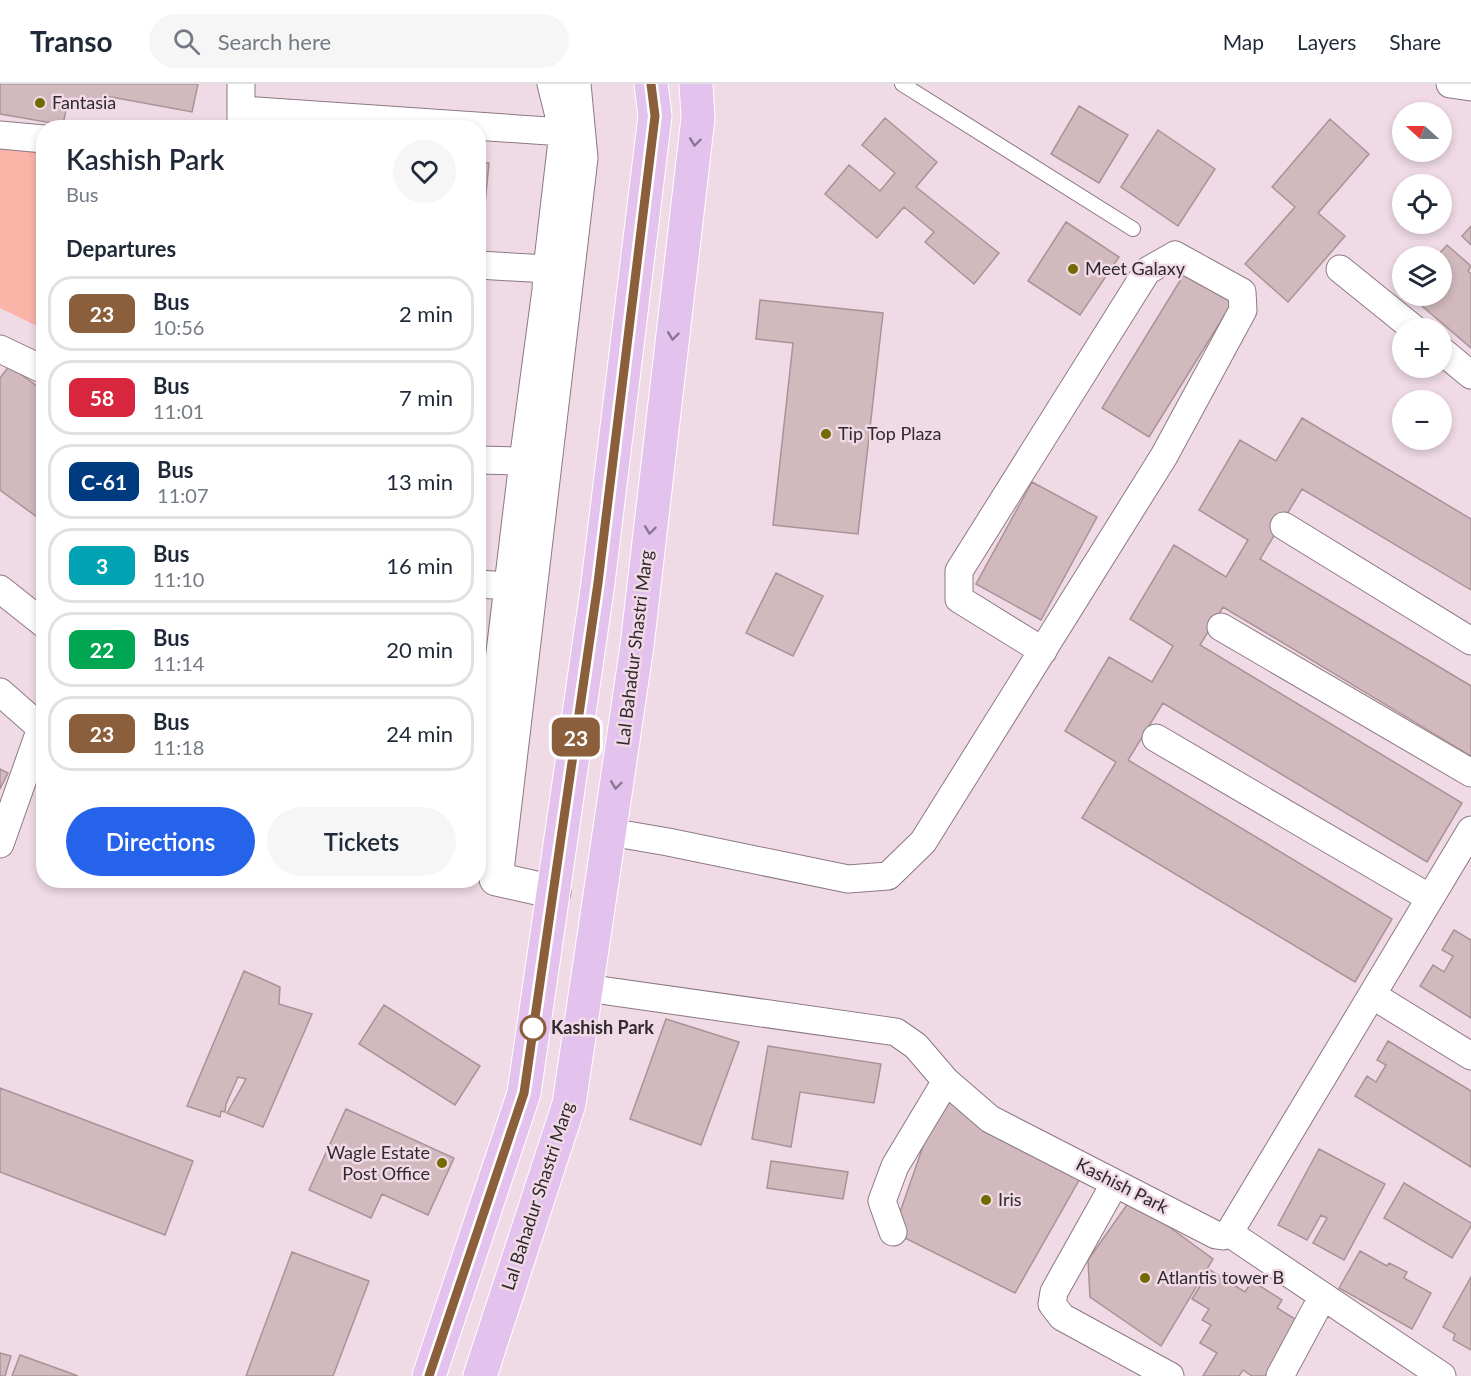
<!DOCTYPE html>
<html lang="en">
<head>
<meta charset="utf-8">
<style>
	:root { --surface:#fff; --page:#f6f6f7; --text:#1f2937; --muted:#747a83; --line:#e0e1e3; --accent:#2563eb }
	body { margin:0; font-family:Lato,sans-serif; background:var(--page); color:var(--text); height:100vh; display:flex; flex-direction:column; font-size:22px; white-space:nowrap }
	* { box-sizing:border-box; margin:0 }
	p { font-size:20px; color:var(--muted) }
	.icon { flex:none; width:33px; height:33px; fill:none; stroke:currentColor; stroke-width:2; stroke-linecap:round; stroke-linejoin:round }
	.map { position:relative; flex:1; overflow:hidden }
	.side { position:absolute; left:36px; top:36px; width:450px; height:768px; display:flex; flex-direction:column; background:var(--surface); border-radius:24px; box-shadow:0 3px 9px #0003 }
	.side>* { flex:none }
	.badge { padding:0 12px; border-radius:9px; font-size:21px; line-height:39px }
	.needle { width:39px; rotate:291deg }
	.controls { position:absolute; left:1392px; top:18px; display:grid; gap:12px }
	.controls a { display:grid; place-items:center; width:60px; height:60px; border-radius:50%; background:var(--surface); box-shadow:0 3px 9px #0003; font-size:30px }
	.map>.badge { position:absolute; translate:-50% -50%; box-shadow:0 0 0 3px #fff }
	h2 { padding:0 30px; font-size:22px; line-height:54px }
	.round { display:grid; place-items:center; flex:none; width:63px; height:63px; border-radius:32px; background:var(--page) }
	.head { display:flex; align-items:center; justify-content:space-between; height:102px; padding:0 30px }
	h1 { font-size:28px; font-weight:600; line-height:45px }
	.action { display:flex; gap:12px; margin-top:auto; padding:12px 30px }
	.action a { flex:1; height:69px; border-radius:36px; background:var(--accent); color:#fff; font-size:24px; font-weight:600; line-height:69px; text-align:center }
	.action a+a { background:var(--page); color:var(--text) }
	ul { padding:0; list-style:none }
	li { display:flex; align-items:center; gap:18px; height:75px; margin:0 12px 9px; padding:0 18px; border:3px solid var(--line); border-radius:24px }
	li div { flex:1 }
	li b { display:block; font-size:22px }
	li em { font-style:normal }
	li .badge { min-width:66px; font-weight:700; text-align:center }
	header { display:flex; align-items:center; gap:36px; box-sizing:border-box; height:84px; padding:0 30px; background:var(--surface); border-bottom:2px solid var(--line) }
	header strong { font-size:28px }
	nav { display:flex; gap:33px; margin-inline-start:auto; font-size:21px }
	.search { width:420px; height:54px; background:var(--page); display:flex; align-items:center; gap:15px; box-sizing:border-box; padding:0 21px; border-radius:33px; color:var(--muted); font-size:22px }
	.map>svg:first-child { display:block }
	.green { fill:#fab5a9 }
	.building { fill:#d1b9bd; stroke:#aa9397; stroke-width:1.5 }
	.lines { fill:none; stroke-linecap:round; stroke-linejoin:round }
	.service-casing { stroke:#8c7984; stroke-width:16 }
	.minor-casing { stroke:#8c7984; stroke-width:29 }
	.tertiary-casing { stroke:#8c7984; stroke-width:35 }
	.primary-casing { stroke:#fff; stroke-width:35 }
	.service { stroke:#fff; stroke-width:14 }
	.minor { stroke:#fff; stroke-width:27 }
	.tertiary { stroke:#fff; stroke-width:33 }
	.primary { stroke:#e3c2ee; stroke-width:33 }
	.oneway { stroke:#8a768e }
	.line-casing { stroke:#fff; stroke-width:14 }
	.line { stroke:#8b5e3c; stroke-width:9 }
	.poi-dot { fill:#756901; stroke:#efdae6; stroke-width:2 }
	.stop-dot { fill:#fff; stroke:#8b5e3c; stroke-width:3 }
	.labels { text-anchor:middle; stroke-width:5; stroke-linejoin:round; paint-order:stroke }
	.poi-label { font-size:18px; fill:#30292d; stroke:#efdae6; text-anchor:start }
	.street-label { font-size:18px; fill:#30292d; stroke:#efdae6 }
	.stop-label { font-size:18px; font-weight:bold; fill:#30292d; stroke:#efdae6; text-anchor:start }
</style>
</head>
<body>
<header>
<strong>Transo</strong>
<div class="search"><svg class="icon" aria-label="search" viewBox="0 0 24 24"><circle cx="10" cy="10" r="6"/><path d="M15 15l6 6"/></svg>Search here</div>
<nav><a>Map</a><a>Layers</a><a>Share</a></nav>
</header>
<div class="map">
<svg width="1471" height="1292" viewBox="0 0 1471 1292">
	<rect width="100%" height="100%" fill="#efdae6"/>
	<path class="green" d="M0,60L43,65V245L0,224Z"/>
	<path class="building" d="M0,0H198L192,28L106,12L92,18L67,21L63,41L0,30Z
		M1079,22L1128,51L1099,99L1051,70Z
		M885,34L937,78L916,103L999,169L974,200L925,158L934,148L904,123L877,154L825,110L849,81L880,107L895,89L862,61Z
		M1330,35L1369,70L1318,129L1345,152L1288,218L1245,180L1295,123L1272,103Z
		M1158,46L1215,85L1178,142L1121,103Z
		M478,78L489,79L483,140H478Z
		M1066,138L1119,173L1080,231L1028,197Z
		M1471,142V161L1462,152Z
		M1447,161L1471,182L1468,187L1471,190V264L1415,216L1419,212H1442V172H1437Z
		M1186,187L1234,216L1149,353L1102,324Z
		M760,216L883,229L858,450L773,441L793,259L756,255Z
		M9,282L44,307V438L0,406V294Z
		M1302,334L1471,435V506L1302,405L1260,475L1471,602V672L1223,523L1200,561L1462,719L1427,778L1163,619L1128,676L1392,835L1355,898L1082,734L1116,678L1065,647L1109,573L1152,598L1173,562L1130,535L1174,461L1226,493L1248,456L1199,426L1240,356L1276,377Z
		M478,393L482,394L478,451Z
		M1032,398L1097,433L1041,536L976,500Z
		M776,489L823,512L793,572L746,549Z
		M0,685L8,689L0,705Z
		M1454,846L1471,856V934L1420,902L1433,881L1444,888L1453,872L1442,866Z
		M244,887L280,903L279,920L312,930L263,1043L227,1029L246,995L238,993L226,1020L225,1028L221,1027L220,1033L187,1022Z
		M384,921L480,982L455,1021L359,960Z
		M666,935L739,958L701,1061L630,1035Z
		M1388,957L1471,1007V1083L1355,1012L1367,992L1376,998L1386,981L1377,976Z
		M768,962L881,980L874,1019L800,1008L791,1063L752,1055Z
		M946,997L1086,1084L1015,1209L893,1148Z
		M0,1004L193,1077L165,1151L0,1088Z
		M346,1025L454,1074L428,1131L382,1110L371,1134L309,1106Z
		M1319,1065L1385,1100L1344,1176L1313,1159L1327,1134L1321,1131L1307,1156L1278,1141Z
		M771,1077L848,1088L843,1115L767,1104Z
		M1404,1099L1471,1139V1142L1452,1174L1384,1134Z
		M1131,1115L1213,1175L1161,1262L1090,1213L1088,1176Z
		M1360,1167L1387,1182L1389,1179L1407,1188L1404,1194L1431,1209L1412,1245L1339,1204Z
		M292,1168L369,1197L333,1292H246Z
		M1210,1186L1245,1208L1252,1197L1282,1216L1277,1224L1300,1238L1266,1292H1252L1243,1286L1239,1292H1203L1217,1269L1200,1259L1211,1241L1202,1236L1209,1225L1192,1215Z
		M1471,1193V1266L1453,1256L1455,1250L1443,1243Z
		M0,1269L11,1272L5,1292H0Z
		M20,1271L70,1289L78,1292H12Z"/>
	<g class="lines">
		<defs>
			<path id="service" d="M902,0L1133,145"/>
			<path id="minor" d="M1450,0L1471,3
				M241,26L563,48
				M241,42V0
				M0,51L44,55
				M478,181L547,185
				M1340,185L1413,244
				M0,265L44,286
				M1442,267L1471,291
				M478,376L523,377
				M1284,442L1471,557
				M478,500L508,502
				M0,505L44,540
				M1221,543L1471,689
				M0,608L41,644L0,760
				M1156,654L1430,814
				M610,748L668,758L848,795L888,792L923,758L1164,372L1243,226L1242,208L1175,171L1147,187L959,487V515L1043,567
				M478,751L523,377L546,206L547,185L563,48L551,0
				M586,904L896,948L916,962L946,997L990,1035L1216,1151L1223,1152L1229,1149L1471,746
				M1372,911L1471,972
				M1115,1099L1054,1208L1052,1220L1062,1233L1170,1292
				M893,1148L882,1117L895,1082L946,997
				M1229,1149L1442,1292
				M1280,1292L1323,1212"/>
			<path id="tertiary" d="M554,808L496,795L581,74L574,0"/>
			<path id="primary" d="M429,1292L524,1009L598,499L655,32L651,0
				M480,1292L569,1020L637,562L698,34L696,0"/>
		</defs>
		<use href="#service" class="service-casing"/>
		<use href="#minor" class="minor-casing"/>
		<use href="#tertiary" class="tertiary-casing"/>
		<use href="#primary" class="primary-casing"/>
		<use href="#service" class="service"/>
		<use href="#minor" class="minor"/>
		<use href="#tertiary" class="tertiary"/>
		<use href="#primary" class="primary"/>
	</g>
	<defs><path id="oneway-chevron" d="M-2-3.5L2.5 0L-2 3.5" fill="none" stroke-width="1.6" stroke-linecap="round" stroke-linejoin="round" transform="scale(1.5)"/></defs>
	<g class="oneway">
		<use href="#oneway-chevron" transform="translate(695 58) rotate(97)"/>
		<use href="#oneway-chevron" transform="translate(673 252) rotate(97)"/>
		<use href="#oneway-chevron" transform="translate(650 446) rotate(97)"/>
		<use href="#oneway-chevron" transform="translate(616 701) rotate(98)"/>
	</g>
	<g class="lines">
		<defs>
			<path id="line" d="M429,1292L524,1009L598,499L655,32L651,0"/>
		</defs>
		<use href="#line" class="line-casing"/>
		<use href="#line" class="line"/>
	</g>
	<g class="poi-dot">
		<circle cx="40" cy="19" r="6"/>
		<circle cx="1073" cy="185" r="6"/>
		<circle cx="826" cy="350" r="6"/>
		<circle cx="442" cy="1079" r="6"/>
		<circle cx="986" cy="1116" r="6"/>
		<circle cx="1145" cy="1194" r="6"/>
	</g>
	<circle class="stop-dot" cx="533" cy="944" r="12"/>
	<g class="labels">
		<g class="poi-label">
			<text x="52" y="25">Fantasia</text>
			<text x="1085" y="191">Meet Galaxy</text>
			<text x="838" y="356">Tip Top Plaza</text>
			<text x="430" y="1075" text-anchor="end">Wagle Estate<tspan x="430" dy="21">Post Office</tspan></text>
			<text x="998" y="1122">Iris</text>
			<text x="1157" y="1200">Atlantis tower B</text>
		</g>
		<g class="street-label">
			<text transform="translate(635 564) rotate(-83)" y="6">Lal Bahadur Shastri Marg</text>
			<text transform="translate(1122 1102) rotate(27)" y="6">Kashish Park</text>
			<text transform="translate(538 1112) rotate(-72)" y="6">Lal Bahadur Shastri Marg</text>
		</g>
		<g class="stop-label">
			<text x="551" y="950">Kashish Park</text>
		</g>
	</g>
</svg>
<div class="controls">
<a><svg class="needle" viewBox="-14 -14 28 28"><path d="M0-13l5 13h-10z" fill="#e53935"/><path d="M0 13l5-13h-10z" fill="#747a83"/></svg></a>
<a><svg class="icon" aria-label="locate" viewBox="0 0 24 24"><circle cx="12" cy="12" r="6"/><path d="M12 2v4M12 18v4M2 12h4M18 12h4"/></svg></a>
<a><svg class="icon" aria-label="layers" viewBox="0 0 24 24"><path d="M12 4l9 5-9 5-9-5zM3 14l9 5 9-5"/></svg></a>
<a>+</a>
<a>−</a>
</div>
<b class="badge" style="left:576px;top:653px;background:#8b5e3c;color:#fff">23</b>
<section class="side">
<div class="head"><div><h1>Kashish Park</h1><p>Bus</p></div><a class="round"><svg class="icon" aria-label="heart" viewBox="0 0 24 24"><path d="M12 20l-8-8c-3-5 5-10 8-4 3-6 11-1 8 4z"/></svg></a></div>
<h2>Departures</h2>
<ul>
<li><span class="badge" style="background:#8b5e3c;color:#fff">23</span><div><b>Bus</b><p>10:56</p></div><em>2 min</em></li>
<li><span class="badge" style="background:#d7263d;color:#fff">58</span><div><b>Bus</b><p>11:01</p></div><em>7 min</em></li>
<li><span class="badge" style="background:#003b80;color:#fff">C-61</span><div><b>Bus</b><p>11:07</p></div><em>13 min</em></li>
<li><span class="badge" style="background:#00a3b4;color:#fff">3</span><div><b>Bus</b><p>11:10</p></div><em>16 min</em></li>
<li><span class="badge" style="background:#00a651;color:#fff">22</span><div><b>Bus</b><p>11:14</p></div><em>20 min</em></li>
<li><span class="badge" style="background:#8b5e3c;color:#fff">23</span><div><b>Bus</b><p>11:18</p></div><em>24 min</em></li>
</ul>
<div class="action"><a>Directions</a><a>Tickets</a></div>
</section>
</div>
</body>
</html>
